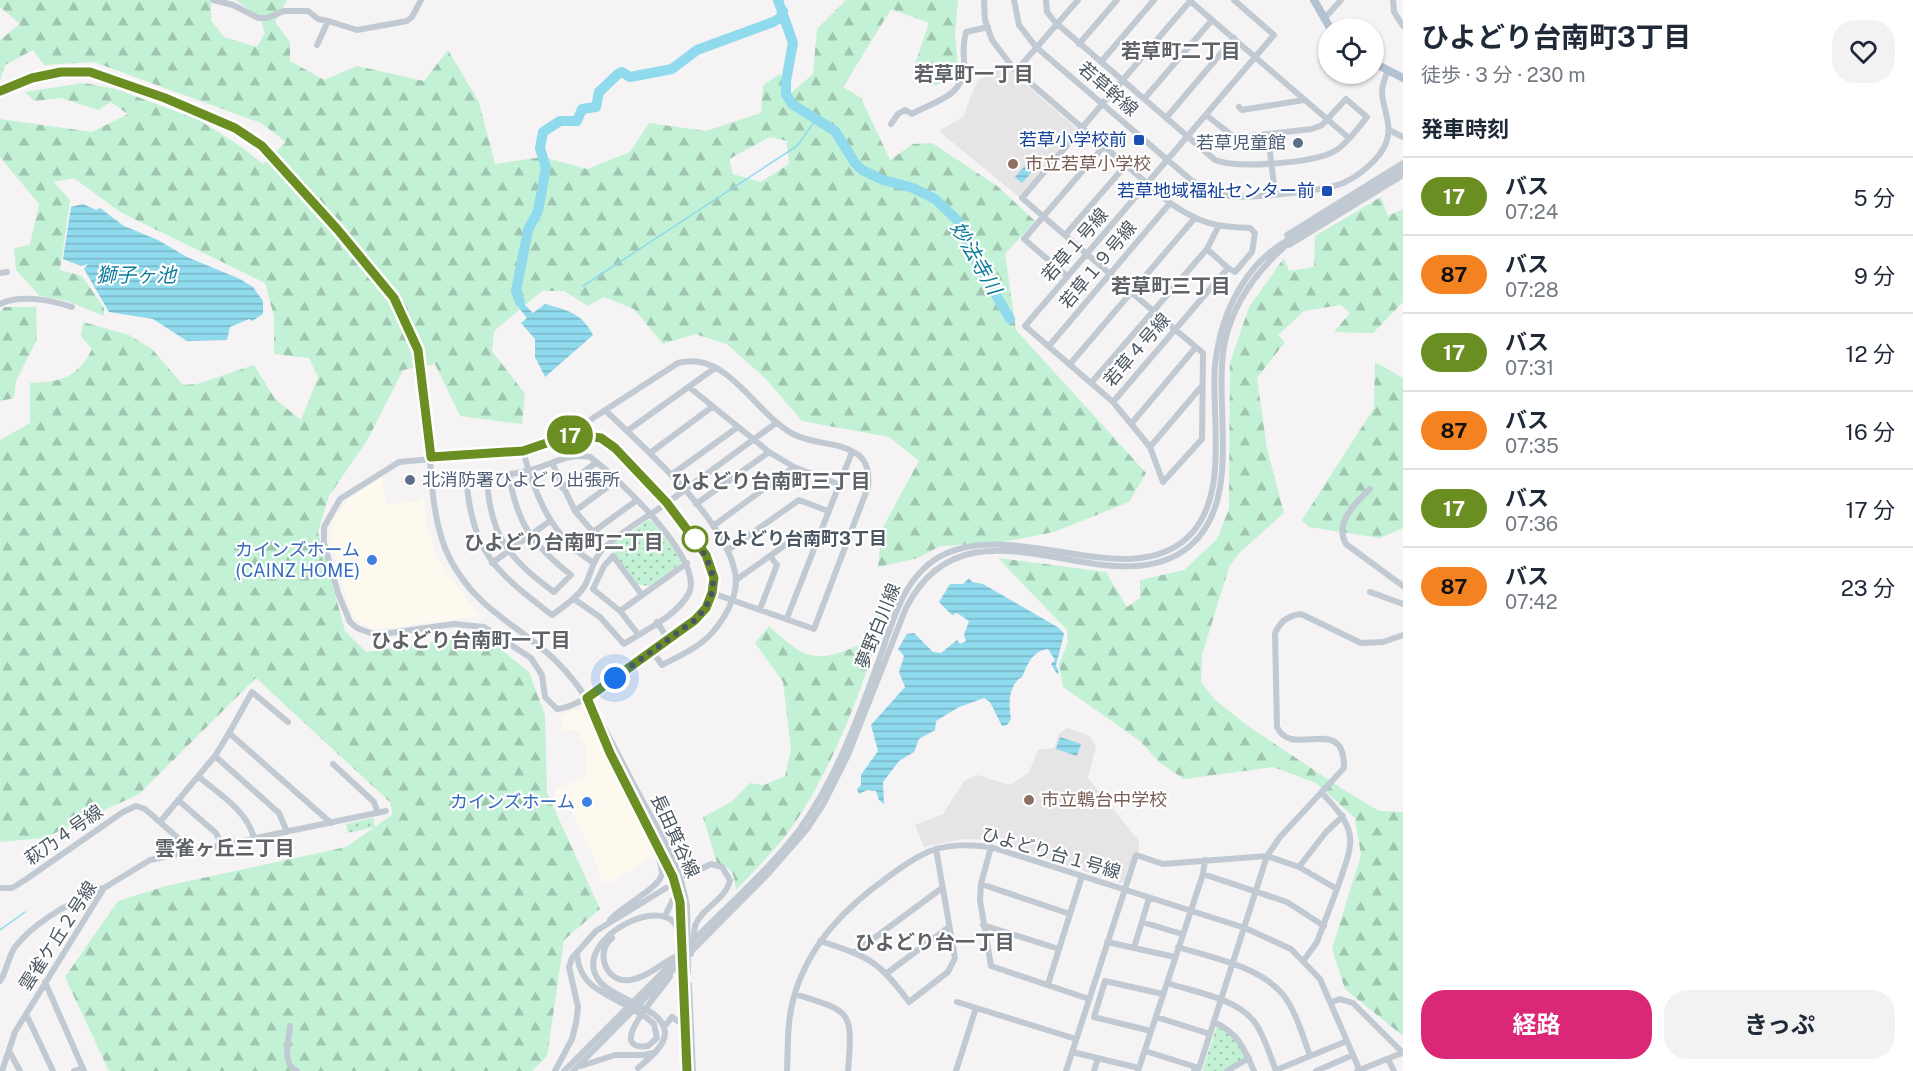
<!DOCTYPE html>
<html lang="ja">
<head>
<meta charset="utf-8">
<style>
	:root { --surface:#fff; --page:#f2f2f3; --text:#1f2937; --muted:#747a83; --line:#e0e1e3; --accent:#db2777 }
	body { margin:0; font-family:"Public Sans","Noto Sans JP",sans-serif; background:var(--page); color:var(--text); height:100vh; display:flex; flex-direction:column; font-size:22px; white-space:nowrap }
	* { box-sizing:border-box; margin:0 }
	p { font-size:20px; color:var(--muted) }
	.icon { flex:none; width:33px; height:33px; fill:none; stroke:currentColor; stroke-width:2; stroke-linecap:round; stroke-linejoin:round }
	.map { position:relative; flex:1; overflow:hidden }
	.details { display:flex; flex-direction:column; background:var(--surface); width:510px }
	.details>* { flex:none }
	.badge { padding:0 12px; border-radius:20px; font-size:21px; line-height:39px }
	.buttons { position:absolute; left:1318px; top:18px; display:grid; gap:12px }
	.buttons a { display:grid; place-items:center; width:66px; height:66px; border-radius:50%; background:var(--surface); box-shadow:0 2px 4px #0004; font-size:30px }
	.you { position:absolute; width:30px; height:30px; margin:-15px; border:4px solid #fff; border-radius:50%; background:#1a73e8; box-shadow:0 0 0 9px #1a73e833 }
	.map>.badge { position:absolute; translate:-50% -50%; box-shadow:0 0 0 3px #fff }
	h2 { padding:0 18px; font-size:22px; line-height:54px }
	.round { display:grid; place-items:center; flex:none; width:63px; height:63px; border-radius:24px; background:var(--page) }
	.summary { display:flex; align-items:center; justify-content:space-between; height:102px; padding:0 18px }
	h1 { font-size:28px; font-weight:700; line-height:45px }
	.action { display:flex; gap:12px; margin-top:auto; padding:12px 18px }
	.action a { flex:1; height:69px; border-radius:24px; background:var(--accent); color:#fff; font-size:24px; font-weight:700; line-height:69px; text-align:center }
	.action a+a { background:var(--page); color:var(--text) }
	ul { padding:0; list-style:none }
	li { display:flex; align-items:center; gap:18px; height:78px; padding:0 18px; border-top:2px solid var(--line) }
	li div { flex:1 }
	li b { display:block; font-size:22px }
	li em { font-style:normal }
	li .badge { min-width:66px; font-weight:700; text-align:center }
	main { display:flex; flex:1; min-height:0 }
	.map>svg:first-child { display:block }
	.commercial { fill:#fdf9ef }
	.education { fill:#e6e4e5 }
	.forest { fill:url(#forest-firs); fill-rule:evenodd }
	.park { fill:url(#park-dots) }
	.water { fill:url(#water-rules) }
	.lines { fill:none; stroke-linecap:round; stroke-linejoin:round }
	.stream { stroke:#90daee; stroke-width:1.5 }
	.river { stroke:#90daee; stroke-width:10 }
	.minor-tunnel { stroke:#caccce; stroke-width:6; stroke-dasharray:6 3; stroke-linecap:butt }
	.minor { stroke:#c1cad2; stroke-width:6 }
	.major { stroke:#b3c2d1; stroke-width:8 }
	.minor-bridge { stroke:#c1cad2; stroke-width:6 }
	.line-casing { stroke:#fff; stroke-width:14 }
	.line { stroke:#6b8e23; stroke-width:9 }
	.walk { stroke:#4a5661; stroke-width:6; stroke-dasharray:0 10.8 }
	.transit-dot { fill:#1a4fb4; stroke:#fff; stroke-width:2 }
	.service-dot { fill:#5c6f8a; stroke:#fff; stroke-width:2 }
	.education-dot { fill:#8d6e63; stroke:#fff; stroke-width:2 }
	.stop-dot { fill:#fff; stroke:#6b8e23; stroke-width:3 }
	.shop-dot { fill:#3f7fe0; stroke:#fff; stroke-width:2 }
	.labels { text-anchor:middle; stroke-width:4.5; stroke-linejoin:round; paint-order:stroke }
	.street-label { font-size:18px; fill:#4a5661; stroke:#fff }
	.transit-label { font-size:18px; fill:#164399; stroke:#fff; text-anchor:end }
	.service-label { font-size:18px; fill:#4e5e75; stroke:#fff; text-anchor:end }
	.education-label { font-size:18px; fill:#785e54; stroke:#fff; text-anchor:start }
	.stop-label { font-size:18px; font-weight:bold; fill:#4a5661; stroke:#fff; text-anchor:start }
	.shop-label { font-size:18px; fill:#366cbe; stroke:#fff; text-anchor:end }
	.neighbourhood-label { font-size:20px; font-weight:bold; fill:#5f6368; stroke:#fff }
	.water-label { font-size:20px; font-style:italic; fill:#0c7c9b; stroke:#fff }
</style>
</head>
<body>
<main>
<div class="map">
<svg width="1403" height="1071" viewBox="0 0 1403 1071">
	<defs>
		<pattern id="forest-firs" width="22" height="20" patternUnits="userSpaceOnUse" patternTransform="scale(1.5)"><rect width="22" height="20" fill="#c3f1d5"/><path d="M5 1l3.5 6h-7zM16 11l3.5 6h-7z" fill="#a0c6b0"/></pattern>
		<pattern id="park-dots" width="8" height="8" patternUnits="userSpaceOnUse" patternTransform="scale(1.5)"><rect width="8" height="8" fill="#c3f1d5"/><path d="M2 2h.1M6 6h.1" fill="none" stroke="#a0c6b0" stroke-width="1.8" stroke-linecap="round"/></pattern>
		<pattern id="water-rules" width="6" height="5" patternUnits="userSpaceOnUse" patternTransform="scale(1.5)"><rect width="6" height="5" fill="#90daee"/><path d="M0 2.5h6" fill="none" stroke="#78b4c4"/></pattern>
	</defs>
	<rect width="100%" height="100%" fill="#f5f3f3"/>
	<path class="commercial" d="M382,477L386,504L415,502L424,497L426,523L436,554L448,575L480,616L381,629L369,628L353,617L331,542L332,521L348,499Z
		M574,710H582L644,832L652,857L607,884L602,883L593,855L571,811L559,806L554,796L556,790L586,776L587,748L577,731L562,730L561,715Z"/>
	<path class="education" d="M1003,65L1077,129L1019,197L939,131L963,117L977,81Z
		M1067,728L1090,736L1096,746L1088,778L1139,841V852H1134L1124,881L1120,883L991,840L963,839L924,847L915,825L943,814L964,781L977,775L1010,785L1029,772L1038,750L1054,748L1059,734Z"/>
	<path class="forest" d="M0,0H211V20L224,37L257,47L265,33L260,18L236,0H287L275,22L290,42V61L324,80L357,66L424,81L448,50L479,102L495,164L543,157L587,169L630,152L649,123L706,131L761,113L763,85L780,74L791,93L813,74L817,29L846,0H958L955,34L959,80L930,86L914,67L929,23L891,9L843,87L861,98L890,160L913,144L932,143L997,186L1035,221L1005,254L1016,330L1146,473L1129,502L1054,532L998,543L940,546L918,558L878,567L882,529L919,461L889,437L802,421L766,379L727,344L695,334L663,344L634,309L604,297L588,306L564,291H542L494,331L492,351L525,394L522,424L460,416L435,364L403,370L368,439L329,496L318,532L345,631L366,652L483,635L529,672L545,715L547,793L600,909L564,940L547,1056L532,1071H109L65,977L118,901L166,886L346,847L392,815L391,803L256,678L139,794L44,838L0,842V440L30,423V383C61,382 77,378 92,349L81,336L83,322L129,335L152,349L183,385L197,384L254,365L275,399L301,420L318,377L309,358L274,354V316L265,283L120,212L74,178L54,182L70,200L60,270L82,276L104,308V316L68,301L40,296L16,270L14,248L30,245L39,204L0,157V119L92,132L128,114L111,102L98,110L61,98L34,101L25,92L84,83L116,89L199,120L240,146L263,164L286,142L261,123L94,62L44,65L33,50L5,65L0,81V40L20,24L0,7ZM770,137L787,141L789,164L761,182L733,174L729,159Z
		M1381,197L1388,216L1403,209V302L1373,333L1334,332L1350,313L1341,305L1304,311L1278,335L1285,342L1257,378L1267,449L1284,513L1239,553L1229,567L1202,655L1201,682L1215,700L1248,726L1344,790L1379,811L1403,812V1036L1345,989L1332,949L1361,855L1355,818L1316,783L1273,767L1184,779L1160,763L1140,741L1063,687L1059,664L1068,642L1067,630L998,558L1106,572L1127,607L1140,598V580L1184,570L1217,539L1229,509L1230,363L1249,307L1284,258L1289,271L1314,267L1315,236Z
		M4,307H36L37,339L16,381L14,398L0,401V312Z
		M1375,362L1403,378V528L1380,538L1309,527L1302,520L1374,408Z
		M877,611L884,617C863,688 831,775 786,835C771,854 753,872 736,890C734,874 733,868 717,863L703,817L731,802L750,783L764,785L785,776L791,749L783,682L755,643L769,626C805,659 814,665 862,644Z"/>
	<path class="park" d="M648,520L652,521L681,558L680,564L649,586L637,584L610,547Z
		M373,818L375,827L348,833L346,824Z
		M1217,1026L1234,1037L1246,1057L1223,1071H1204L1203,1068Z"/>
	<path class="water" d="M1029,161L1036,167L1022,183L1015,177Z
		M83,204L96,210L100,208L124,226L158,240L187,257L240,279L253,287L263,301V314L252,321L249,319L230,327L227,340L187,341L153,319L109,312L84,269L88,264L81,266L63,259L71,207Z
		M521,301L533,313L545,304C567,310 582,313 593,335L545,377L535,357V339L521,323L527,318L519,308Z
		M969,578L972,582L983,584L1059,628L1064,634L1056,665L1059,673L1057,674L1051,664L1055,660L1048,649C1033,651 1028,663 1023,675C1020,681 1020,676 1016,682C1008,693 1009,707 1011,719L1007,725L1002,726L990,702L984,698L959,707L936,721L935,730L919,739L914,752L899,761L883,782L884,804L879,800L876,791L867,790L859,794L857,789L861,785V775L878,751L871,725L905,687L899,672L904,656L898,649L907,634L914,633L933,652L941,653L957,640L960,644L966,641L964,635L969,621L957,613L952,615L939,602L950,584H963Z
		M1060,737L1081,744L1077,756L1056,749Z"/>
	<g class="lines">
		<path class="stream" d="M583,286L797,146L817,118
			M0,930L25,912"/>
		<path class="river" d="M778,0L793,43L786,81V94L792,104L835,131L855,163L862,170L883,180L913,188L935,199L957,220L977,262L1010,319
			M520,302L516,291L528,230L538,211L546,168L540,148L543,132L560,121H577L582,109L596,107L599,92L618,74L622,72L630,77L672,69L697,50L773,22L780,18L783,11"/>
		<path class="minor-tunnel" d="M262,146L338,230"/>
		<path class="minor" d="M213,0L233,5L258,18H267L284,11H308L318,19L328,21
			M984,0L985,20L992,40L1014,69L1170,203C1199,223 1215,227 1250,228L1255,233L1252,252L1235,272L1228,268L1113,402
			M1014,0L1019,25L1036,47L1191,180C1202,188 1214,194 1229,196C1249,199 1324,191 1343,183C1359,176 1380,159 1386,143C1393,126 1383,109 1382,93C1382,85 1385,77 1388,70
			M1046,0L1047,12L1055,22L1215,160C1237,169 1314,163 1335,151C1348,143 1358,128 1367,117L1346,99L1322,125L1312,129L1242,137L1233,136L1206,115
			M1189,0L1349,138
			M1191,0L1022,198C1082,250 1142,302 1203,353L1202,439L1163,482L1150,447L1113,402L1025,326L1274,35L1234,0
			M1393,0L1394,12L1403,26
			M1324,19L1341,0
			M1079,44L1117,0
			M317,45L328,21L357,30L407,21L412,17L421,0
			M1101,62L1154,0
			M1016,71L1078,0
			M0,91C20,83 40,74 61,72C110,68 221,119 262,146
			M1144,99L1212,20
			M1239,107L1242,110L1304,100
			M1166,118L1234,38
			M891,124L898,114L905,110L912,114C931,102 962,98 964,69C965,54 961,50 966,32L988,27
			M1389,130L1403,137
			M1268,135L1275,193
			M338,230C368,267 403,302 418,350C436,412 421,503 450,559C478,612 517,623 556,661C592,696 612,744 635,787C655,825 681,864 687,907
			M1065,235L1126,165
			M1287,235L1403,163
			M1289,245L1403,175
			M1207,249L1228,268
			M0,273L7,272
			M1067,276L1024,239L1104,146
			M0,304C20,294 51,300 72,307
			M1049,346L1170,203
			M1070,364L1194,219
			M1091,383L1207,249L1218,227
			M689,387L769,452L794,467L838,484
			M605,410C644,448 731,523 736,579C737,599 722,623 709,636C696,649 677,657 662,665L652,651
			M1131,424L1196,347
			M627,431L715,368
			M573,434C582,434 592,434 600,438C625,448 714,552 714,579C714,596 706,608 695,619C667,641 588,707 557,709L545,697L542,675L531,658L484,627L454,624L376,635L357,628L350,622L338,593L324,543V527L340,499L399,462L523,451Z
			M585,434L587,423L593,418L678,363C728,350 754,413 793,434C814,445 838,441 857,454C868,461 869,476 868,487L814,629L712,593
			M1150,447L1201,387
			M523,451C535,496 552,538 594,563
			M650,453L712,407
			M553,465L575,511L593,532
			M671,475L738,427
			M487,476C489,535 508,558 554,592L571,575C533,545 517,524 509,475
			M562,488L597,462
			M1370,489C1355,503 1334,523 1346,544L1403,586
			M696,504L769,452
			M575,511L617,480
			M713,526L794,467
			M728,550L799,500L828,511
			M576,551L593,532L637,500
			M492,563L550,521
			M736,580L802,533L817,539
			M1370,592L1403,604
			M574,599L600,617L624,644C645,630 677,616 689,593C705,560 616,476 590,457C568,452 549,466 527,471C507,476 487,476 466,477C473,554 494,570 552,615C563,607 576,599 584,587C591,575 592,561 602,550C620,532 646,518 667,503L776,423
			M760,609L777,565L770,556
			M620,611L687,563
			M787,618L852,452
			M657,622L668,639
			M638,634L620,611L593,589L604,566L613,556L642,595
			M598,726L673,877L682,909
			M229,733L252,692L288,722
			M215,756L279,813L287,832
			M333,764L374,802L378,813
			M199,777C219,794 249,812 254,839
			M1322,793C1360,833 1354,840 1337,889
			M178,800L216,833L222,846
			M160,822L215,756L229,733L331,823
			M991,847L981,884L980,900L991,966L1089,999
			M1299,867L1326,832L1343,816
			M1203,874L1287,902L1324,926
			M686,876L711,864L722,867L730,880C726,900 702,907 695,926
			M981,884L1070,914
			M0,888H12L25,880L123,812L136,806L145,809L186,845L189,853
			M665,916L678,889
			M610,920C621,906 661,888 662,873C662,864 657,854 654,845
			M1142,922L1182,934
			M983,925L1059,949
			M612,938C594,953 607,984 630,980C646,978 662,963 677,956
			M820,941C869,957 878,960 909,1002L948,972L955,958L936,849
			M692,942C728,905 768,871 799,830C836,779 859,716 880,657C893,621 903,578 939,557C1014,515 1133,598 1192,533C1229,491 1211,417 1215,365C1219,329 1231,295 1255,267C1272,247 1295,236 1317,222C1346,204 1374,186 1403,168
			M1107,942L1175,957
			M1178,947C1212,958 1261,966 1284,996C1296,1012 1303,1036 1310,1056
			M1134,948L1149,898
			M854,953L942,888
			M577,955C580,983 597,990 620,1002
			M684,972L687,1071
			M887,973L949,927
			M0,981C7,971 8,957 15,947C36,920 73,901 103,888
			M45,982L84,1071
			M1167,983C1194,992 1238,998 1256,1024C1265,1038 1270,1055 1276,1071
			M1048,984L1082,876
			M689,985L693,1071
			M795,994C852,1012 853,1010 848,1071
			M624,998C615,993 603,988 598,979C570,938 675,886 679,936
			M957,1002L1076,1039
			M1332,1002L1340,999L1353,1003L1403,1053
			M26,1014L53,1071
			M1156,1017L1210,1034
			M647,1018L654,1024L657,1038L648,1046C601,1052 665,987 670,976
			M1214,1022C1238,1033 1244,1048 1254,1071
			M290,1026C289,1041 281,1064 297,1071
			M664,1027L672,1017L682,1024
			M1151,1031L1094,1017L1105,981L1163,994
			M9,1051L20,1071
			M1145,1051L1199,1068
			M1072,1052L1139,1068
			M1388,1059L1394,1071
			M581,1066L615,1055H645L656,1052
			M638,1068C655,1053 681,1034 652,1013
			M1276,1070L1347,1041
			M2,1071L15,1032L104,888L150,860L386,811
			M74,1071L83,1068
			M555,1071L572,1039L576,1023L578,1007L569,967L572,958L596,931L666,888
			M564,1071L681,954
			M573,1071L767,875L808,828L824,803L848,755L906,608C970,482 1110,613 1190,546C1244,500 1212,404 1225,341C1234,301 1260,267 1291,241
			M787,1071C788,1045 787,1018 795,993C811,942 846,907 888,877C903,866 918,855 936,849C955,844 972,845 991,847L1245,928L1291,949L1320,979L1360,1071
			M956,1071L976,1008
			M1066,1071L1136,855L1163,864L1267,856L1299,867L1337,889L1317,942L1304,960
			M1094,1071L1098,1058
			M1138,1071L1203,874L1205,860
			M1194,1071L1199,1068L1267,856L1280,837L1344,768C1345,712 1292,760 1277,727L1275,633C1281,621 1287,616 1301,614L1361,643L1383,642L1403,635
			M1227,1071L1249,1058
			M1316,1071L1353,1055
			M1357,1071L1402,1053"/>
		<path class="major" d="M1314,0L1330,28
			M1374,63L1403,78"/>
		<path class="minor-bridge" d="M687,907L688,972
			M682,909L684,954
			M679,949L680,973
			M691,954L695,926
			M624,998L652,1013
			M620,1002L647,1018"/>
	</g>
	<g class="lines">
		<defs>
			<path id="line" d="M0,91L32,78L61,72H90L165,98L235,128L262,146L338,230L394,298L418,350L431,457L523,451L573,434L601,438L615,448L667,503L706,555L714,578L712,593L706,608L695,620L587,698L610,753L673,877L680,902L687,1071"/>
		</defs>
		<use href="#line" class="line-casing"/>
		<use href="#line" class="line"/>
		<path class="walk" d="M615,678L695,620C723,590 715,570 695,539"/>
	</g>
	<g class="transit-dot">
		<rect x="1133" y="134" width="12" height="12" rx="3"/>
		<rect x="1321" y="185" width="12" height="12" rx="3"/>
	</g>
	<g class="service-dot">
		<circle cx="1298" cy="143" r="6"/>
		<circle cx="410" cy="480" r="6"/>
	</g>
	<g class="education-dot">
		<circle cx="1013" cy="164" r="6"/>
		<circle cx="1029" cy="800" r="6"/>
	</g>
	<circle class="stop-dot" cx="695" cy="539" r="12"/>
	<g class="shop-dot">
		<circle cx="372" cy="560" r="6"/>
		<circle cx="587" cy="802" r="6"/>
	</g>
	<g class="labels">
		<g class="street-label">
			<text transform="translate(1108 89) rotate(41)" y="6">若草幹線</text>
			<text transform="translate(1075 245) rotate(-49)" y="6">若草１号線</text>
			<text transform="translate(1098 265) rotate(-50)" y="6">若草１９号線</text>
			<text transform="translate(1137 350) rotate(-49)" y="6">若草４号線</text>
			<text transform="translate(878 626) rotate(-68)" y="6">夢野白川線</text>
			<text transform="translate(64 835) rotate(-35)" y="6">萩乃４号線</text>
			<text transform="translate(675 836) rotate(65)" y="6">長田箕谷線</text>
			<text transform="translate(1051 853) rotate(16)" y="6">ひよどり台１号線</text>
			<text transform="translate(58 936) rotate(-57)" y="6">雲雀ケ丘２号線</text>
		</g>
		<g class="transit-label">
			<text x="1127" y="146">若草小学校前</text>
			<text x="1315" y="197">若草地域福祉センター前</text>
		</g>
		<g class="service-label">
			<text x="1286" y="149">若草児童館</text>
			<text x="422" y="486" text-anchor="start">北消防署ひよどり出張所</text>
		</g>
		<g class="education-label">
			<text x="1025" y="170">市立若草小学校</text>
			<text x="1041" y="806">市立鵯台中学校</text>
		</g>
		<g class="stop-label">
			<text x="713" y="545">ひよどり台南町3丁目</text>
		</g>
		<g class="shop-label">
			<text x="360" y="556">カインズホーム<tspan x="360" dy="21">(CAINZ HOME)</tspan></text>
			<text x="575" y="808">カインズホーム</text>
		</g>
		<g class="neighbourhood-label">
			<text x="1181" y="58">若草町二丁目</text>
			<text x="974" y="81">若草町一丁目</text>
			<text x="1171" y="293">若草町三丁目</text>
			<text x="771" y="488">ひよどり台南町三丁目</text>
			<text x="564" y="549">ひよどり台南町二丁目</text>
			<text x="471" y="647">ひよどり台南町一丁目</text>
			<text x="225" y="855">雲雀ヶ丘三丁目</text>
			<text x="935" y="949">ひよどり台一丁目</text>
		</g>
		<g class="water-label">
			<text transform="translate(976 258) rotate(60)" y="7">妙法寺川</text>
			<text x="136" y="282">獅子ヶ池</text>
		</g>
	</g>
</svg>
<div class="buttons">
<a><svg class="icon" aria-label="locate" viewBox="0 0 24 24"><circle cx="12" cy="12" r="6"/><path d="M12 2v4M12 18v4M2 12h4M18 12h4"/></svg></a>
</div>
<div class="you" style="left:615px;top:678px"></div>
<b class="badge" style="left:570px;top:435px;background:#6b8e23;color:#fff">17</b>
</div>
<section class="details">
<div class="summary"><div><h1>ひよどり台南町3丁目</h1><p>徒歩 · 3 分 · 230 m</p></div><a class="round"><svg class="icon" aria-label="heart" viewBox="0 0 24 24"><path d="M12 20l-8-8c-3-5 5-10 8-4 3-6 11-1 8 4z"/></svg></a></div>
<h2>発車時刻</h2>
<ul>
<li><span class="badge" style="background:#6b8e23;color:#fff">17</span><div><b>バス</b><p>07:24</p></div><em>5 分</em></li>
<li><span class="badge" style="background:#f58220;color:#111">87</span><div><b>バス</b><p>07:28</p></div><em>9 分</em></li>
<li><span class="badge" style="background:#6b8e23;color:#fff">17</span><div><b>バス</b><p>07:31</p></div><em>12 分</em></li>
<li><span class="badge" style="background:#f58220;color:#111">87</span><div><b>バス</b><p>07:35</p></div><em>16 分</em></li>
<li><span class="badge" style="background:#6b8e23;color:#fff">17</span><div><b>バス</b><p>07:36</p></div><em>17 分</em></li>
<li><span class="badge" style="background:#f58220;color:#111">87</span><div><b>バス</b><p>07:42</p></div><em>23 分</em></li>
</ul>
<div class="action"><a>経路</a><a>きっぷ</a></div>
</section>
</main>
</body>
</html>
